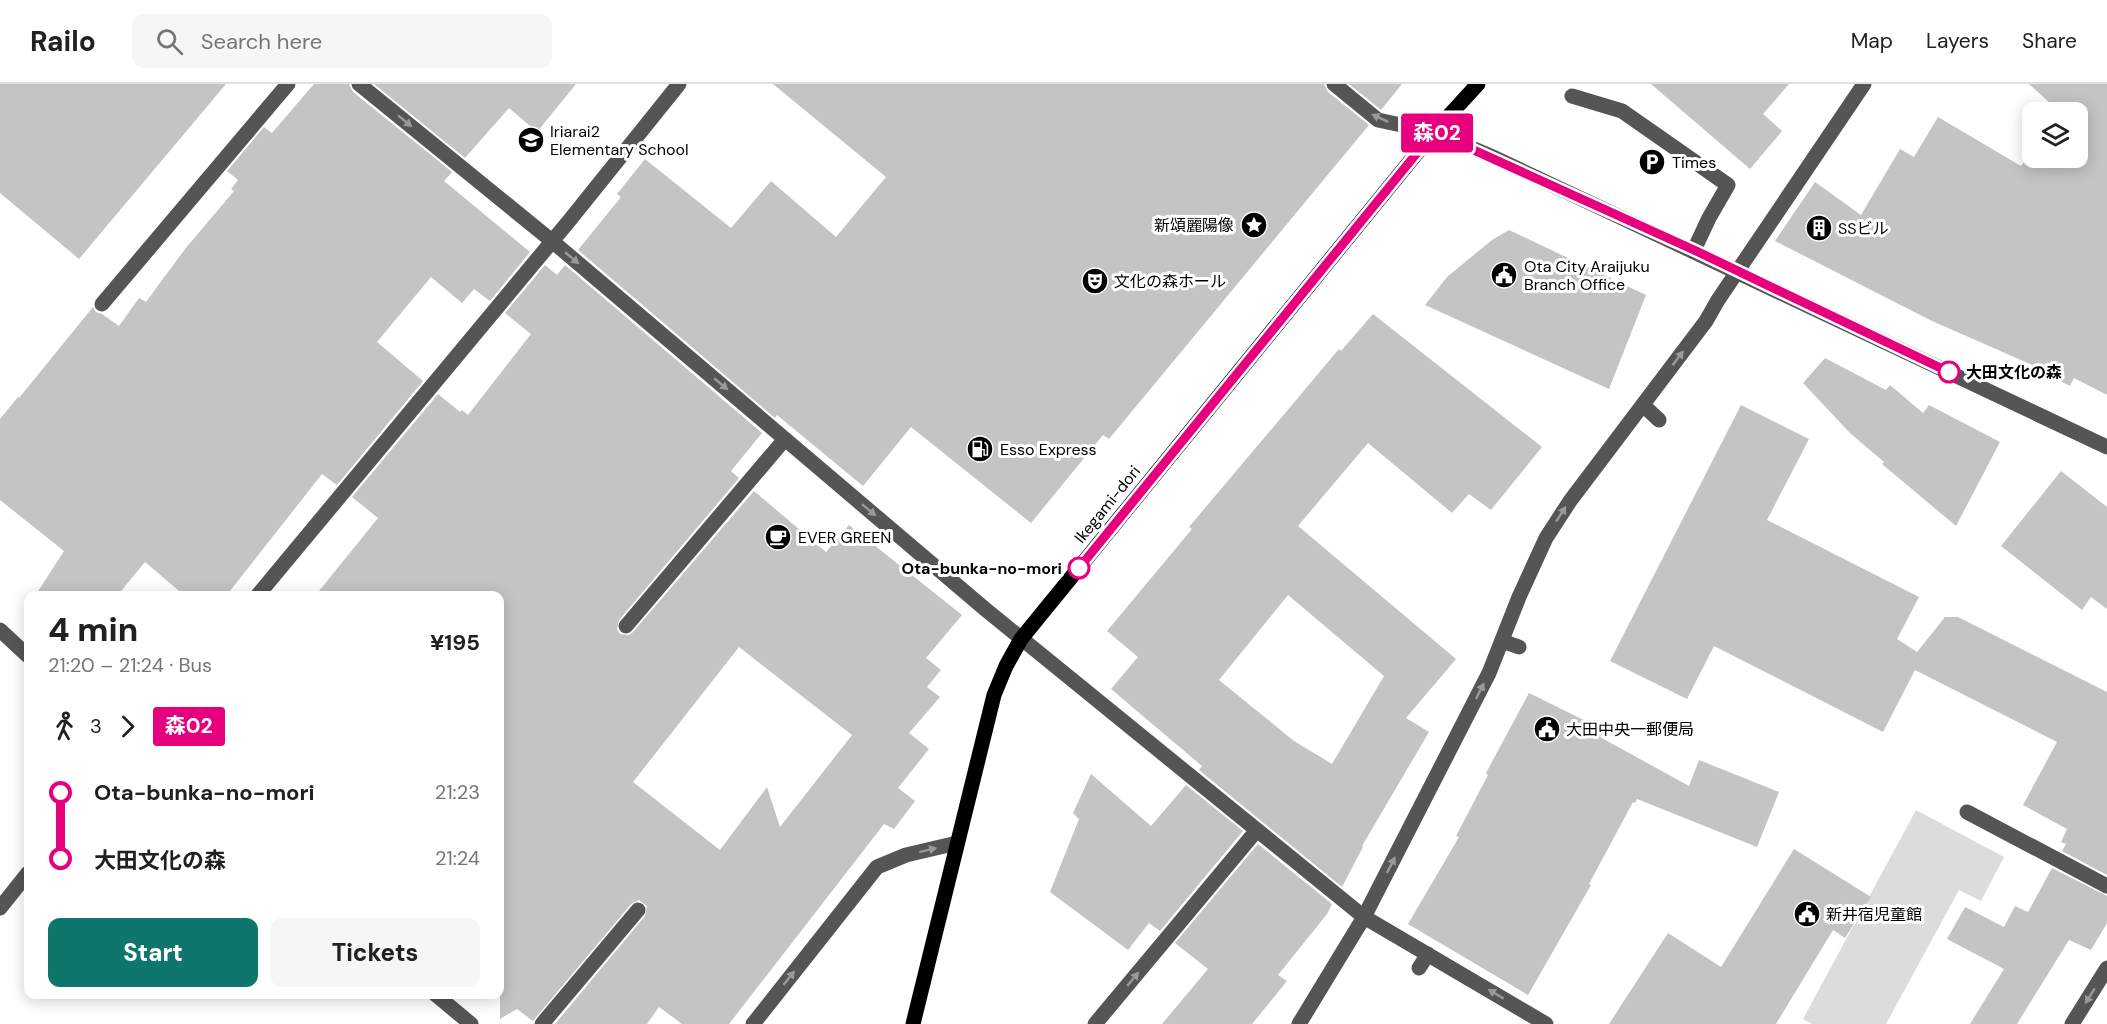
<!DOCTYPE html>
<html lang="en">
<head>
<meta charset="utf-8">
<style>
	:root { --surface:#fff; --page:#f6f6f6; --text:#202124; --muted:#757577; --line:#e0e0e0; --accent:#0f766e }
	body { margin:0; font-family:"DM Sans","Noto Sans JP",sans-serif; background:var(--page); color:var(--text); height:100vh; display:flex; flex-direction:column; font-size:22px; white-space:nowrap }
	* { box-sizing:border-box; margin:0 }
	p { font-size:20px; color:var(--muted) }
	.icon { flex:none; width:33px; height:33px; fill:none; stroke:currentColor; stroke-width:2; stroke-linecap:round; stroke-linejoin:round }
	.map { position:relative; flex:1; overflow:hidden }
	.panel { position:absolute; left:24px; top:507px; width:480px; height:408px; display:flex; flex-direction:column; background:var(--surface); border-radius:12px; box-shadow:0 3px 15px #0003 }
	.panel>* { flex:none }
	.badge { padding:0 12px; border-radius:4px; font-size:21px; line-height:39px }
	.fabs { position:absolute; left:2022px; top:18px; display:grid; gap:12px }
	.fabs a { display:grid; place-items:center; width:66px; height:66px; border-radius:12px; background:var(--surface); box-shadow:0 3px 15px #0003; font-size:30px }
	.map>.badge { position:absolute; translate:-50% -50%; box-shadow:0 0 0 3px #fff }
	.legs { display:flex; align-items:center; gap:9px; height:66px; padding:0 24px; font-size:20px }
	.legs p { margin-inline-start:auto }
	.head { display:flex; align-items:center; justify-content:space-between; height:102px; padding:0 24px }
	h1 { font-size:33px; font-weight:800; line-height:45px }
	.cta { display:flex; gap:12px; margin-top:auto; padding:12px 24px }
	.cta a { flex:1; height:69px; border-radius:12px; background:var(--accent); color:#fff; font-size:24px; font-weight:800; line-height:69px; text-align:center }
	.cta a+a { background:var(--page); color:var(--text) }
	ul { padding:0 24px; list-style:none }
	li { display:flex; align-items:center; gap:21px; height:66px; font-size:22px }
	li i { display:grid; place-items:center; width:9px; height:100%; margin:0 8px; background:currentColor }
	li i::after { content:''; width:15px; height:15px; margin:-8px; border:4px solid; border-radius:50%; background:var(--surface) }
	li p { margin-inline-start:auto }
	li:first-child i { background:linear-gradient(#0000 50%,currentColor 0) }
	li:last-child i { background:linear-gradient(currentColor 50%,#0000 0) }
	header { display:flex; align-items:center; gap:36px; box-sizing:border-box; height:84px; padding:0 30px; background:var(--surface); border-bottom:2px solid var(--line) }
	header strong { font-size:28px }
	nav { display:flex; gap:33px; margin-inline-start:auto; font-size:21px }
	.search { width:420px; height:54px; background:var(--page); display:flex; align-items:center; gap:15px; box-sizing:border-box; padding:0 21px; border-radius:12px; color:var(--muted); font-size:22px }
	.map>svg:first-child { display:block }
	.green { fill:#dcdcdc }
	.building { fill:#c4c4c4; fill-rule:evenodd }
	.lines { fill:none; stroke-linecap:round; stroke-linejoin:round }
	.minor { stroke:#555; stroke-width:15 }
	.major { stroke:#000; stroke-width:15 }
	.oneway { fill:#999 }
	.line-1-casing { stroke:#fff; stroke-width:14 }
	.line-1 { stroke:#e6007e; stroke-width:9 }
	.stop-1-dot { fill:#fff; stroke:#e6007e; stroke-width:3 }
	.labels { text-anchor:middle; stroke-width:6; stroke-linejoin:round; paint-order:stroke }
	.poi-label { font-size:16px; fill:#000; stroke:#fff; text-anchor:start }
	.stop-label { font-size:16px; font-weight:bold; fill:#000; stroke:#fff; text-anchor:start }
	.street-label { font-size:16px; fill:#000; stroke:#fff }
</style>
</head>
<body>
<header>
<strong>Railo</strong>
<div class="search"><svg class="icon" aria-label="search" viewBox="0 0 24 24"><circle cx="10" cy="10" r="6"/><path d="M15 15l6 6"/></svg>Search here</div>
<nav><a>Map</a><a>Layers</a><a>Share</a></nav>
</header>
<div class="map">
<svg width="2107" height="940" viewBox="0 0 2107 940">
	<rect width="100%" height="100%" fill="#fff"/>
	<path class="green" d="M1916,726L2004,773L1981,817L1959,806L1886,940H1812L1803,935Z"/>
	<path class="building" d="M0,0H226L79,175L0,109Z
		M314,0H349L353,8L452,88L444,97L530,168L490,217L474,205L462,219L431,193L377,258L423,297L337,401L322,390L226,512H185L145,478L117,512H35L64,467L0,416V335L18,313L19,314L93,223L96,228L102,230L119,242L139,214L146,218L185,165L234,107L231,105L238,96L227,87L228,86L264,43L272,49Z
		M374,0H576L537,48L509,24L465,74Z
		M773,0H1324L1328,8L1369,41L1109,355L1103,351L1031,439L911,343L863,402L777,331L775,334L578,166L621,113L617,110L645,75L731,144L771,97L836,153L886,93Z
		M1349,0H1402L1381,26Z
		M1651,0H1789L1763,30L1782,47L1750,85Z
		M2029,0H2107V311L2074,294L2070,302L2036,285L2037,283L1932,237L1775,157L1815,98L1861,131L1900,65L1914,73L1938,33L2021,82L2032,68V74H2078V28H2060Z
		M1509,146L1646,211L1609,305L1425,221L1447,193L1492,156Z
		M545,181L557,191L565,181L762,349L731,387L739,394L619,536L617,545L620,550L629,551L633,548L754,407L826,468L849,441L962,531L926,574L941,586L927,603L940,613L909,649L929,665L898,704L915,717L894,745L884,740L729,940H682L659,923L647,940H555L645,832L647,822L639,816L631,820L533,937L517,925L500,935V512H315L378,434L352,413L438,310L460,328L462,326L468,331L531,250L505,229ZM739,563L852,651L780,743L767,703L720,766L633,698Z
		M1373,230L1542,363L1491,426L1469,410L1452,429L1368,359L1298,442L1456,575L1406,634L1429,648L1362,762L1363,763L1342,803L1199,686L1202,682L1111,605L1138,573L1107,547L1192,445L1189,443L1339,265L1341,267ZM1288,511L1384,592L1332,680L1294,657L1219,596Z
		M1825,274L1886,306L1890,301L1923,329L1929,321L2000,358L1956,442L1882,380L1884,378L1850,349L1803,299Z
		M1741,321L1809,355L1767,436L1919,513L1897,555L1917,568L1945,533H1958L2107,608V791L2062,767L2066,760L2061,758L2067,745L2023,721L2057,658L1915,586L1883,648L1714,562L1687,615L1610,577Z
		M2061,387L2107,423V525L2091,513L2082,526L2001,462Z
		M1529,609L1604,646L1600,653L1689,702L1699,676L1779,708L1757,763L1637,715L1635,719L1633,718L1589,800L1591,801L1528,911L1408,840L1459,753L1456,752L1488,691L1486,689Z
		M1091,690L1151,742L1186,701L1243,747L1160,847L1149,839L1128,866L1050,808L1079,735L1073,729Z
		M1258,760L1332,820L1327,830L1278,891L1287,897L1252,940H1162L1208,885L1175,859Z
		M1794,765L1871,813L1845,854L1833,846L1776,940H1609L1668,849L1721,883Z
		M2052,784L2107,812V839L2091,866L2069,856L2017,940H1970L2004,885L1947,855L1965,823L2004,843L2015,822L2028,828Z"/>
	<g class="lines">
		<path class="minor" d="M359,0L552,157L985,525L1364,833L1546,940
			M1334,0L1378,36L1434,48L1495,74L2107,363
			M1572,12L1622,27L1728,101L1709,134L1694,166
			M102,220L288,0
			M1643,321L1659,336
			M257,512L569,137L679,0
			M626,542L785,355
			M0,546L28,572
			M1502,557L1519,563
			M1967,728L2107,802
			M0,824L28,789
			M1419,884L1428,870
			M435,910L471,940
			M542,940L638,826
			M753,940L877,783L906,771L957,759
			M1095,940L1257,746
			M1299,940L1364,833L1489,589L1519,513L1546,454L1570,417L1706,237L1718,216L1864,0
			M2072,940L2107,884"/>
		<path class="major" d="M913,940L994,611L1006,582L1021,555L1434,48L1478,0"/>
	</g>
	<defs><path id="oneway-solid" d="M-6-.8H1V-3.2L6.5 0L1 3.2V.8H-6Z" transform="scale(1.5)"/></defs>
	<g class="oneway">
		<use href="#oneway-solid" transform="translate(1380 34) rotate(-155)"/>
		<use href="#oneway-solid" transform="translate(405 37) rotate(39)"/>
		<use href="#oneway-solid" transform="translate(572 174) rotate(40)"/>
		<use href="#oneway-solid" transform="translate(1678 274) rotate(-53)"/>
		<use href="#oneway-solid" transform="translate(721 300) rotate(40)"/>
		<use href="#oneway-solid" transform="translate(869 426) rotate(40)"/>
		<use href="#oneway-solid" transform="translate(1561 430) rotate(-57)"/>
		<use href="#oneway-solid" transform="translate(1480 607) rotate(-63)"/>
		<use href="#oneway-solid" transform="translate(928 766) rotate(-14)"/>
		<use href="#oneway-solid" transform="translate(1391 781) rotate(-63)"/>
		<use href="#oneway-solid" transform="translate(789 894) rotate(-52)"/>
		<use href="#oneway-solid" transform="translate(1133 895) rotate(-50)"/>
		<use href="#oneway-solid" transform="translate(1496 910) rotate(-149)"/>
		<use href="#oneway-solid" transform="translate(2090 912) rotate(122)"/>
	</g>
	<g class="lines">
		<defs>
			<path id="line-1" d="M1079,484L1434,48L1694,166L1949,288"/>
		</defs>
		<use href="#line-1" class="line-1-casing"/>
		<use href="#line-1" class="line-1"/>
	</g>
	<defs>
		<symbol id="school-disc" viewBox="-11 -11 22 22"><circle r="9.5" fill="#000" stroke="#fff"/><path d="M0-5L7-2L0 1L-7-2ZM-4 1L0 2.5L4 1V4Q0 6-4 4Z" fill="#fff"/></symbol>
		<symbol id="parking-disc" viewBox="-11 -11 22 22"><circle r="9.5" fill="#000" stroke="#fff"/><path d="M-3.5-5.5H1a3.5 3.5 0 0 1 0 7H-1V5.5H-3.5ZM-1-3.4V-.6H.8a1.4 1.4 0 0 0 0-2.8Z" fill="#fff"/></symbol>
		<symbol id="sight-disc" viewBox="-11 -11 22 22"><circle r="9.5" fill="#000" stroke="#fff"/><path d="M0-6L1.8-2.2L6-1.7L2.9 1.2L3.7 5.4L0 3.3L-3.7 5.4L-2.9 1.2L-6-1.7L-1.8-2.2Z" fill="#fff"/></symbol>
		<symbol id="building-disc" viewBox="-11 -11 22 22"><circle r="9.5" fill="#000" stroke="#fff"/><path d="M-4-6H4V6H1V3H-1V6H-4ZM-2.5-4.3h1.7v1.8h-1.7ZM.8-4.3h1.7v1.8H.8ZM-2.5-1h1.7V.8h-1.7ZM.8-1h1.7V.8H.8Z" fill="#fff"/></symbol>
		<symbol id="civic-disc" viewBox="-11 -11 22 22"><circle r="9.5" fill="#000" stroke="#fff"/><path d="M-.6-6.5H3V-4.5H.6V-3L4-1V1h2V6H-6V1h2V-1L-.6-3ZM-1.2 2.5V6h2.4V2.5Z" fill="#fff"/></symbol>
		<symbol id="theatre-disc" viewBox="-11 -11 22 22"><circle r="9.5" fill="#000" stroke="#fff"/><path d="M-5-5.5Q0-4 5-5.5V0Q5 5 0 6Q-5 5-5 0ZM-3.3-2.5H-1v1.5H-3.3ZM1-2.5H3.3v1.5H1ZM-2.8 1Q0 5.5 2.8 1Z" fill="#fff"/></symbol>
		<symbol id="fuel-disc" viewBox="-11 -11 22 22"><circle r="9.5" fill="#000" stroke="#fff"/><path d="M-5.5-6h7V0h2V4h1.3V-2.5L3-4.5l.8-.8L6-3V5H2.5V1h-1V6h-7ZM-4.2-4.7v3.2H.2V-4.7Z" fill="#fff"/></symbol>
		<symbol id="cafe-disc" viewBox="-11 -11 22 22"><circle r="9.5" fill="#000" stroke="#fff"/><path d="M-5.5-4.5H6V0H3Q3 3.5 0 3.5H-2.5Q-5.5 3.5-5.5 0ZM3-3.2v2h1.7v-2ZM-6 4.5H4V6H-6Z" fill="#fff"/></symbol>
	</defs>
	<g fill-rule="evenodd">
		<use href="#school-disc" x="516" y="41" width="30" height="30"/>
		<use href="#parking-disc" x="1637" y="63" width="30" height="30"/>
		<use href="#sight-disc" x="1239" y="126" width="30" height="30"/>
		<use href="#building-disc" x="1804" y="129" width="30" height="30"/>
		<use href="#civic-disc" x="1489" y="176" width="30" height="30"/>
		<use href="#theatre-disc" x="1080" y="182" width="30" height="30"/>
		<use href="#fuel-disc" x="965" y="350" width="30" height="30"/>
		<use href="#cafe-disc" x="763" y="438" width="30" height="30"/>
		<use href="#civic-disc" x="1532" y="630" width="30" height="30"/>
		<use href="#civic-disc" x="1792" y="815" width="30" height="30"/>
	</g>
	<g class="stop-1-dot">
		<circle cx="1949" cy="288" r="10"/>
		<circle cx="1079" cy="484" r="10"/>
	</g>
	<g class="labels">
		<g class="poi-label">
			<text x="550" y="53">Iriarai2<tspan x="550" dy="18">Elementary School</tspan></text>
			<text x="1672" y="84">Times</text>
			<text x="1234" y="147" text-anchor="end">新頌麗陽像</text>
			<text x="1838" y="150">SSビル</text>
			<text x="1524" y="188">Ota City Araijuku<tspan x="1524" dy="18">Branch Office</tspan></text>
			<text x="1114" y="203">文化の森ホール</text>
			<text x="1000" y="371">Esso Express</text>
			<text x="798" y="459">EVER GREEN</text>
			<text x="1566" y="651">大田中央一郵便局</text>
			<text x="1826" y="836">新井宿児童館</text>
		</g>
		<g class="stop-label">
			<text x="1966" y="294">大田文化の森</text>
			<text x="1062" y="490" text-anchor="end">Ota-bunka-no-mori</text>
		</g>
		<g class="street-label">
			<text transform="translate(1107 420) rotate(-51)" y="6">Ikegami-dori</text>
		</g>
	</g>
</svg>
<div class="fabs">
<a><svg class="icon" aria-label="layers" viewBox="0 0 24 24"><path d="M12 4l9 5-9 5-9-5zM3 14l9 5 9-5"/></svg></a>
</div>
<b class="badge" style="left:1437px;top:49px;background:#e6007e;color:#fff">森02</b>
<section class="panel">
<div class="head"><div><h1>4 min</h1><p>21:20 – 21:24 · Bus</p></div><b>¥195</b></div>
<div class="legs"><svg class="icon" aria-label="walk" viewBox="0 0 24 24"><circle cx="13" cy="4" r="2"/><path d="M13 8l-2 6 4 7M11 14l-3 7M7 12l3-4h3l4 4"/></svg>3<svg class="icon" aria-label="forward" viewBox="0 0 24 24"><path d="M9 5l7 7-7 7"/></svg><b class="badge" style="background:#e6007e;color:#fff">森02</b></div>
<ul>
<li><i style="color:#e6007e"></i><b>Ota-bunka-no-mori</b><p>21:23</p></li>
<li><i style="color:#e6007e"></i><b>大田文化の森</b><p>21:24</p></li>
</ul>
<div class="cta"><a>Start</a><a>Tickets</a></div>
</section>
</div>
</body>
</html>
